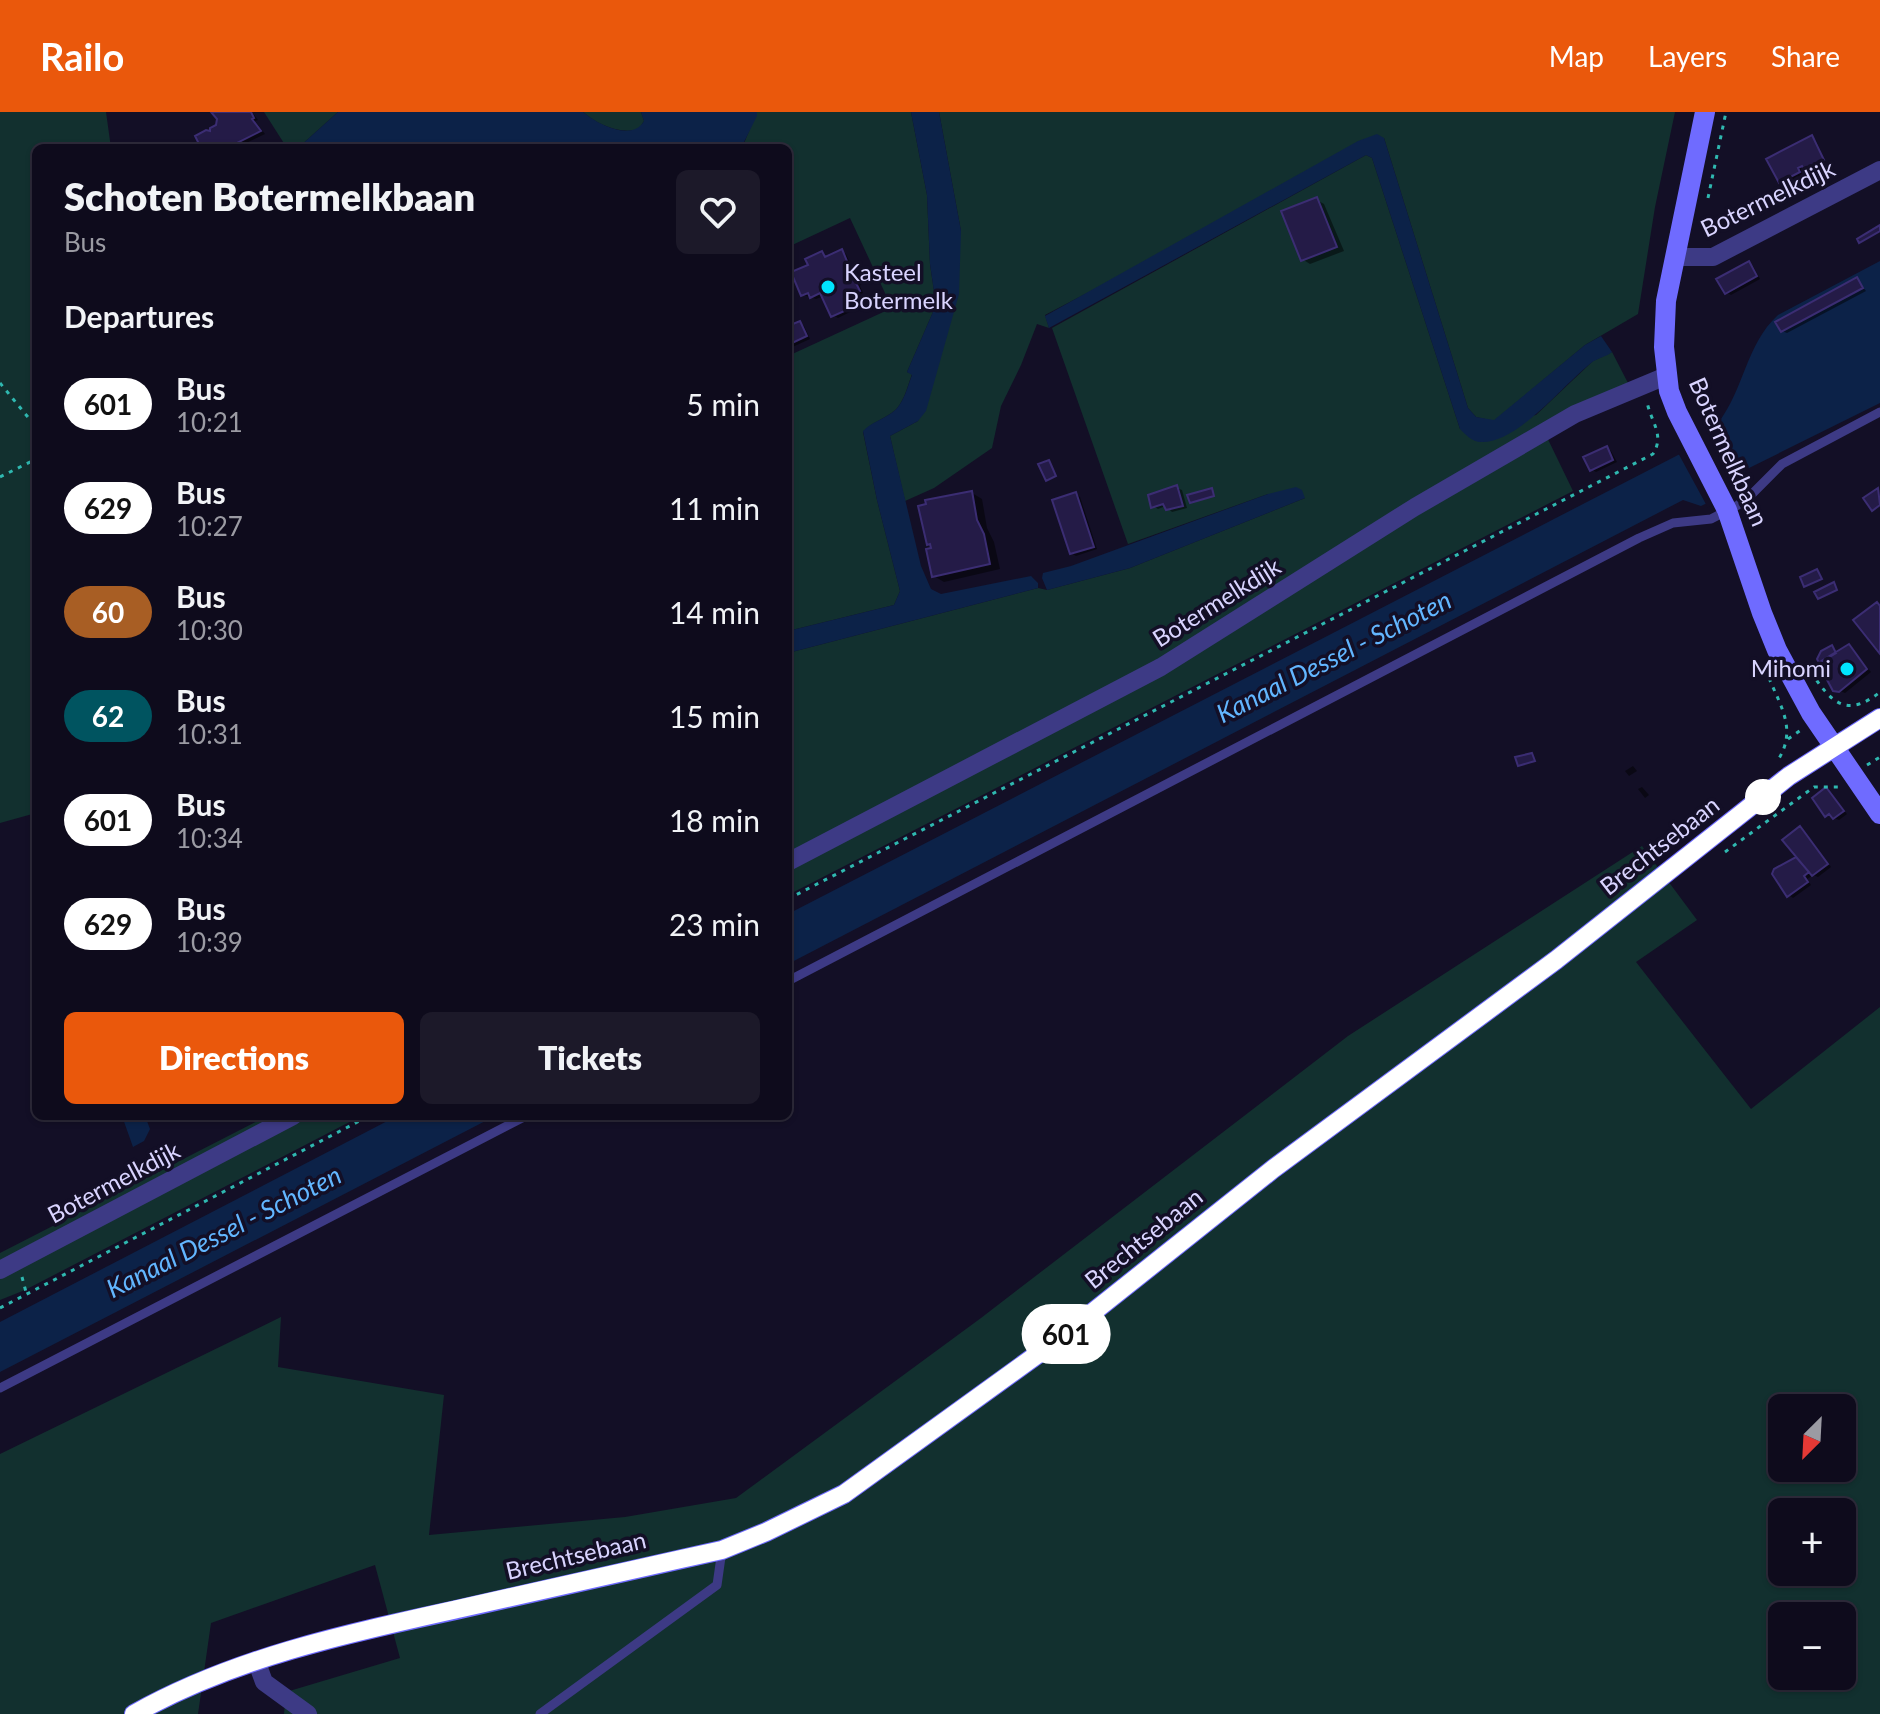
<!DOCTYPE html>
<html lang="en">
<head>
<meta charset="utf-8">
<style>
	:root { --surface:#0e0b1c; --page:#1c1929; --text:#f1f3f6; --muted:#9b9ba3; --line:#2e2b3b; --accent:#ea580c }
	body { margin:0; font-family:Lato,sans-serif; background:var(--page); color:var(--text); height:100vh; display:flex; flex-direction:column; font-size:30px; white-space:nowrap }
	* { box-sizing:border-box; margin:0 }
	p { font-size:26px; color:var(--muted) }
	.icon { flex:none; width:44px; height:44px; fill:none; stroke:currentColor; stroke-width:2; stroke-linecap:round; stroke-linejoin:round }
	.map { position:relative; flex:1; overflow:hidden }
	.drawer { position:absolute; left:32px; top:32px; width:760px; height:976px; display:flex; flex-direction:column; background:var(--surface); border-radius:12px; box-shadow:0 2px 6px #0004,0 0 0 2px var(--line) }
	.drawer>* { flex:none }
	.badge { padding:0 16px; border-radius:26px; font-size:28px; line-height:52px }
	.needle { width:52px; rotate:204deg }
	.buttons { position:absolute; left:1768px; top:1282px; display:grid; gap:16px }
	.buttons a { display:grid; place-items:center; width:88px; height:88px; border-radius:12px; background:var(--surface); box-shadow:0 2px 6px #0004,0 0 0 2px var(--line); font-size:40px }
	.map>.badge { position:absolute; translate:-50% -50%; box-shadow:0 0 0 4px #fff }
	h2 { padding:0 32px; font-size:30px; line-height:72px }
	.round { display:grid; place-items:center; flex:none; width:84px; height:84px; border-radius:12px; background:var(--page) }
	.headline { display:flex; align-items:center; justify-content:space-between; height:136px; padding:0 32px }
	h1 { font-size:38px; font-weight:800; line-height:60px }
	.button { display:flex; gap:16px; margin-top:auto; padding:16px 32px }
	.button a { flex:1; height:92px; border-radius:12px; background:var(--accent); color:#fff; font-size:32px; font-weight:800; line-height:92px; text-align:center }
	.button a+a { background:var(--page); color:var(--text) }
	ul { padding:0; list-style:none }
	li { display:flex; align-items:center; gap:24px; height:104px; padding:0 32px }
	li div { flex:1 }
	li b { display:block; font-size:30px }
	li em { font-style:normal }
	li .badge { min-width:88px; font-weight:700; text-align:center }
	header { display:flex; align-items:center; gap:48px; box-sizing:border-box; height:112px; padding:0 40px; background:var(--accent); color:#fff }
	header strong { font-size:38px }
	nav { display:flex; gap:44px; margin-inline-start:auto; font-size:28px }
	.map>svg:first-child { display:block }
	.green { fill:#12302f; fill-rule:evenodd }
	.water { fill:#0c2248 }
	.pier { fill:#130f26 }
	.shadow { fill:#0007 }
	.building { fill:#241b47; stroke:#3b2d73; stroke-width:2 }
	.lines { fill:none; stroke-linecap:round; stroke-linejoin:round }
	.path { stroke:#2fb8b0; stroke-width:3; stroke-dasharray:4 6; stroke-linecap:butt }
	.service { stroke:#3d3a85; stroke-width:9 }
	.minor { stroke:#3d3a85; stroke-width:18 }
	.secondary { stroke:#6f6bff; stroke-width:20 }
	.line-casing { stroke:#fff; stroke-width:18 }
	.line { stroke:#fff; stroke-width:12 }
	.poi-dot { fill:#00e5ff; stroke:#130f26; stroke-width:3 }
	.stop-dot { fill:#fff; stroke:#fff; stroke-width:4 }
	.labels { text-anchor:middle; stroke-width:7; stroke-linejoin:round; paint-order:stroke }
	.street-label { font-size:24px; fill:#d9d4ff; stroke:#130f26 }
	.poi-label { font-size:24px; fill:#d9d4ff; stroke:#130f26; text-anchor:start }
	.water-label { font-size:26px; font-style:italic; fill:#62b6ff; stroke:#130f26 }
</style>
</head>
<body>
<header>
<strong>Railo</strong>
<nav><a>Map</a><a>Layers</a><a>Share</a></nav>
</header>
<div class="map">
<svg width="1880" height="1602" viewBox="0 0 1880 1602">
	<rect width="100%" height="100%" fill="#130f26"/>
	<path class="green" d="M0,0H106L111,36H36V701L0,711Z
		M264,0H338L298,36H287Z
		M583,0H641L644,9L639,17C621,23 596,12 583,0Z
		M757,0H911L927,83L930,152L936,193L907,260L912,262C907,276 903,295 890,302C880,309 872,310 863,320L877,388L900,479L894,493L788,519V244L892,196L850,106L788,135V36H742Z
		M939,0H1675L1655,95L1638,202L1585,233L1494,309L1476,305L1468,296L1384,26L1045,203L1049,216L1037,212L1021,253L1001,294L992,336L934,376L905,389L890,324L918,309L961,119Z
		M1366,43L1372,46L1460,317L1536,303L1593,249L1612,240L1628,271L1542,315L1573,379L788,783V541L1038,476L1047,478L1130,456L1305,386L1268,382L1128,432L1052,216Z
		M1642,734L1697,808L1636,850L1751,997L1880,895V1602H284L286,1580L400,1546L375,1453L211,1511L198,1602H0V1342L281,1205L278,1255L444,1283L429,1423L625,1405L736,1386L981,1206L1348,924ZM1782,1296H1842V1356H1782ZM1782,1400H1842V1460H1782ZM1782,1504H1842V1564H1782Z
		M267,1004H361L25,1178L0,1188V1141Z"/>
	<path class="water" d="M338,0H583C597,12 632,30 644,9L641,0H757V4L741,36H451C425,26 402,34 375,36C350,38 324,36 298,36Z
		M911,0H939L961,119L959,182L926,299L918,309L890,324L921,454L931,477L941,482L1031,464L1038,471V476L788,541V519L894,493L900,479L877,388L863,319C872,310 880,309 890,302C903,295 907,276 912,263L907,260L936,193L930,152L927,83Z
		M1377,22L1384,26L1468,296L1476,305L1494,308L1585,233L1601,224L1612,240C1606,245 1597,246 1591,251C1564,272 1517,332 1481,330C1472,330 1465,322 1460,317L1372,46L1366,43L1049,216L1045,204L1358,29Z
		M1880,149V291L1745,358L1740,375L1701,394L1683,388L788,852V802L1680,342L1685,349L1723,330L1721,324L1724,321L1718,311C1744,278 1746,232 1778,203Z
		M1296,375L1302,378L1305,386L1130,456L1047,478L1042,466L1043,461L1071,454L1268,382Z
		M122,1004H145L150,1017L144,1029L133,1035Z
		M397,1004H495L0,1260V1210Z"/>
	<path class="pier" d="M1712,331L1738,380L1708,396L1677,339L1682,338L1686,344Z"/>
	<path class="shadow" d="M214,0H252L258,8L255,9L265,22L236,36H204L218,14L219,7Z
		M1812,25L1816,28L1826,52L1810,59L1805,56L1801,59L1803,63L1785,72L1780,70Z
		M1317,88L1324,92L1344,139L1310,152L1302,147Z
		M842,139L846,142L856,164L862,171L860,174L863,181L847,188L852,199L838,206L833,203L824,184L816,187L803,183L810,154L822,141L827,146Z
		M1749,152L1753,154L1760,167L1731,183L1726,180Z
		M1857,168L1866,179L1787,221L1782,219Z
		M800,211L804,214L810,227L788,237V217Z
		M1607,336L1611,339L1617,350L1596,360L1591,357Z
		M1177,376L1182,378L1187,396L1172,400L1166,394L1158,397L1153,394Z
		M972,381L982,387L987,416L994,430L1000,457L944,470L934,464L933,438L928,431Z
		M1076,382L1080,385L1097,437L1076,444L1071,441Z
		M1849,534L1871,560L1845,581L1835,577L1836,542Z
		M1633,654L1637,659L1629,664L1625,659Z
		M1642,675L1649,683L1645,686L1638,677Z
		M1826,678L1847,702L1839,708L1827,703Z
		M1800,716L1831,755L1818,765L1813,763L1807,767L1811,773L1793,786L1789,783L1776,758L1799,745Z"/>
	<path class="building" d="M211,0H251L254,6L252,7L261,19L227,36H201L195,24L206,18L210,19V16L216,13L217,7Z
		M1812,23L1824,48L1804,58L1802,54L1798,56L1800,60L1779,71L1766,47Z
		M1317,85L1337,135L1301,149L1281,99Z
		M1880,113V119L1859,131L1857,127Z
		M842,137L851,159L858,167L856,171L860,179L844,186L849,197L831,205L820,181L810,186L808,181L801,184L791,160L808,153L805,147L822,139L825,145Z
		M1749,149L1757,164L1725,182L1716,167Z
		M1857,165L1863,176L1781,220L1775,210Z
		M800,209L807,224L788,233V214Z
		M1607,334L1613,348L1590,359L1583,345Z
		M1049,348L1056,364L1046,369L1038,352Z
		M1177,373L1183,394L1166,398L1163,392L1151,396L1148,383Z
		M1212,376L1214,384L1190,391L1187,383Z
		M1878,376L1880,393L1872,399L1863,386Z
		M972,379L977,408L984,422L990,452L932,465L926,437L931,436L930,432L927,433L918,394L926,392L925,388Z
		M1076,380L1094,435L1070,442L1052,388Z
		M1817,457L1822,467L1804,475L1800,465Z
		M1834,470L1837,478L1818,487L1814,480Z
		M1877,490L1880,494V542L1853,508Z
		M1849,532L1867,557L1839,580L1833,579L1818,551Z
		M1832,533L1836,541L1819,551L1817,547L1821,539Z
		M1532,641L1535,649L1518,654L1515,645Z
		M1826,675L1844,699L1833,707L1829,702L1825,705L1812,686Z
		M1800,714L1828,752L1812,764L1782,728Z
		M1796,745L1809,760L1804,764L1808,770L1787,785L1772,762L1774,757Z"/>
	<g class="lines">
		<path class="path" d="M1708,86L1726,0
			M0,271L36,315
			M0,365L36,347
			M1811,560C1831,590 1846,607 1880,580
			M1769,566C1781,595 1797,618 1778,648
			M1788,627L1801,618
			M1867,653L1880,645
			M1725,740L1814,675H1838
			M788,787L1653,342C1665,323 1651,310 1647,290
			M22,1165L26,1180
			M0,1196L369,1004"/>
		<path class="service" d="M788,869L1639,426L1673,411L1711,407L1738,393L1749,385L1782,352L1880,300
			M0,1276L526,1004
			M540,1602L717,1473L722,1438"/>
		<path class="minor" d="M1675,145H1713L1880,58
			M788,750L1161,555L1415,395L1575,302L1666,264
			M0,1158L293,1004
			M256,1548L264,1570L308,1602"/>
		<path class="secondary" d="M1705,0L1666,189L1664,235L1669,279L1677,300L1727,398L1762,501L1777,538L1811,601L1880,702
			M134,1602C234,1546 345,1522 456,1498C544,1478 633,1458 722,1438L766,1420L844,1382L1063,1224L1273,1057L1556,848L1789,664L1880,606"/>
	</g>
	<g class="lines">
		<defs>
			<path id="line" d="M134,1602C235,1545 349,1521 462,1496C548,1477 635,1457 722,1438L766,1420L844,1382L1063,1224L1273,1057L1556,848L1789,664L1880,606"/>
		</defs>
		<use href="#line" class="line-casing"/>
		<use href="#line" class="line"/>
	</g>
	<g class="poi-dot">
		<circle cx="828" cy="175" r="8"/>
		<circle cx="1847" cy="557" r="8"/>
	</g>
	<circle class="stop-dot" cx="1763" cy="685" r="16"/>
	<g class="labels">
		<g class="street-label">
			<text transform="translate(1768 87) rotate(-26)" y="8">Botermelkdijk</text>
			<text transform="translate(1728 340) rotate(66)" y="8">Botermelkbaan</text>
			<text transform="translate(1217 491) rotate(-32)" y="8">Botermelkdijk</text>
			<text transform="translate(1660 734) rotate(-38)" y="8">Brechtsebaan</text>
			<text transform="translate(114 1071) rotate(-28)" y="8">Botermelkdijk</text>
			<text transform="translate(1144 1127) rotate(-39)" y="8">Brechtsebaan</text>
			<text transform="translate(576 1444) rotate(-13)" y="8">Brechtsebaan</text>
		</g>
		<g class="poi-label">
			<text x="844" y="169">Kasteel<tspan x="844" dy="28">Botermelk</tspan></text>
			<text x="1831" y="565" text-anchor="end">Mihomi</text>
		</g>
		<g class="water-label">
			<text transform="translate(1334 545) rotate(-27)" y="9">Kanaal Dessel - Schoten</text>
			<text transform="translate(224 1120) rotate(-27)" y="9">Kanaal Dessel - Schoten</text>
		</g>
	</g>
</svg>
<div class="buttons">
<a><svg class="needle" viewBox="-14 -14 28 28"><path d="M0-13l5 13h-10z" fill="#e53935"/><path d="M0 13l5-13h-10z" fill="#9b9ba3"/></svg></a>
<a>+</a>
<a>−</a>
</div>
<b class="badge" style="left:1066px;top:1222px;background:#fff;color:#111">601</b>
<section class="drawer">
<div class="headline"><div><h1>Schoten Botermelkbaan</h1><p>Bus</p></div><a class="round"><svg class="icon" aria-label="heart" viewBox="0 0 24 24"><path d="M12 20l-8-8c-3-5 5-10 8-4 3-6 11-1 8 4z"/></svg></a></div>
<h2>Departures</h2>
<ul>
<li><span class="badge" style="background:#fff;color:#111">601</span><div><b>Bus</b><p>10:21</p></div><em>5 min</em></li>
<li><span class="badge" style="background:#fff;color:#111">629</span><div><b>Bus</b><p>10:27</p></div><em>11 min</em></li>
<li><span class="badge" style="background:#a85e24;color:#fff">60</span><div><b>Bus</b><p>10:30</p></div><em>14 min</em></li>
<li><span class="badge" style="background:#005460;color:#fff">62</span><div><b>Bus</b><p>10:31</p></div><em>15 min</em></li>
<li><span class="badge" style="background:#fff;color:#111">601</span><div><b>Bus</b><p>10:34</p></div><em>18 min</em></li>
<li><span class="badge" style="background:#fff;color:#111">629</span><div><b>Bus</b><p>10:39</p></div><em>23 min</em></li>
</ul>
<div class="button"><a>Directions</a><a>Tickets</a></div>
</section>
</div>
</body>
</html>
